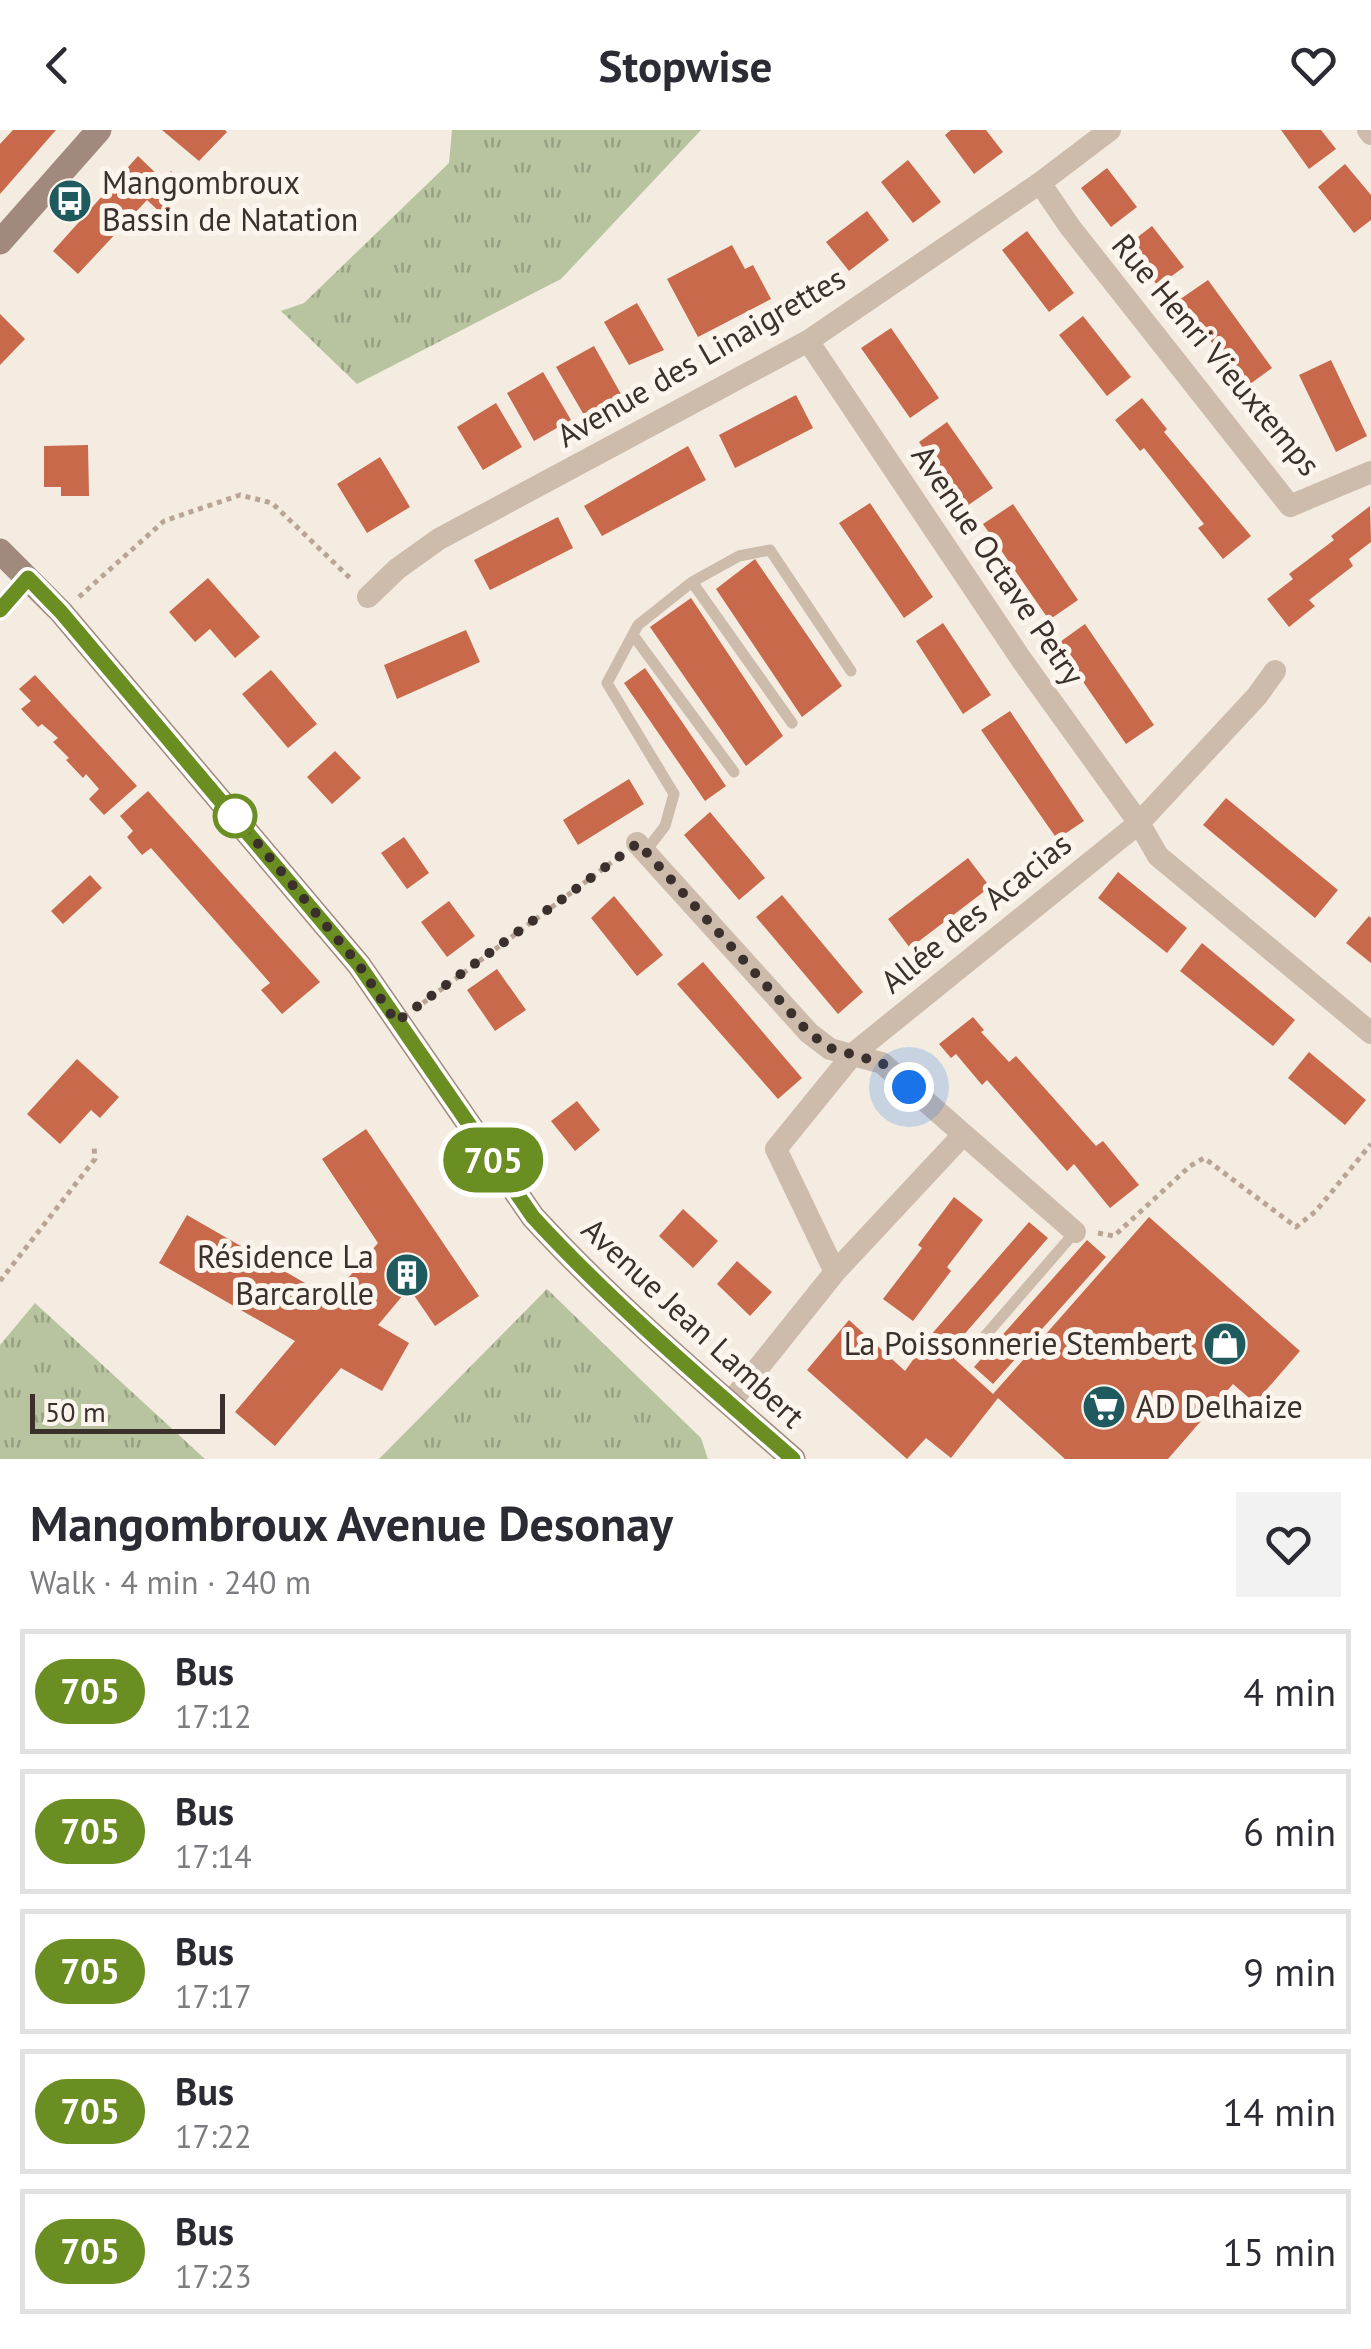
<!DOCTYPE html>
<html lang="en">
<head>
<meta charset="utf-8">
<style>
	:root { --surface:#fff; --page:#f2f2f3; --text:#2b2b33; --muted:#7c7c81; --line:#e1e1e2 }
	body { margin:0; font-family:"PT Sans",sans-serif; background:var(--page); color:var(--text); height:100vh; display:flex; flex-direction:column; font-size:38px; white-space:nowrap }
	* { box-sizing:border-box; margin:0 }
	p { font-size:32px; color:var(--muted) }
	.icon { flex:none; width:55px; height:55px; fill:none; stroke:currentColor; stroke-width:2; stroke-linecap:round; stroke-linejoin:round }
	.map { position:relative; height:1329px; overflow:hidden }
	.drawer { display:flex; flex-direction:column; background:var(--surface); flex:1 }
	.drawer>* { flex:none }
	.badge { padding:0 20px; border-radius:32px; font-size:35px; line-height:65px }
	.scale { position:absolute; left:30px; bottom:25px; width:195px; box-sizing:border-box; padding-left:10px; border:5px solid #3b302b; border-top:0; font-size:28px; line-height:35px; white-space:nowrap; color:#3b302b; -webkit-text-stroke:8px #fbf5ee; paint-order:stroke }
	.you { position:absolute; width:50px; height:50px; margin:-25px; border:8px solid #fff; border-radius:50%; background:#1a73e8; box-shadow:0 0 0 15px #1a73e833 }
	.map>.badge { position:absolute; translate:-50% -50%; box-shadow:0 0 0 5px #fff }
	.round { display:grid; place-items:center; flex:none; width:105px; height:105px; border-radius:0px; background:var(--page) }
	.overview { display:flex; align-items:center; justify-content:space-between; height:170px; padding:0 30px }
	h1 { font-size:48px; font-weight:600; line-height:75px }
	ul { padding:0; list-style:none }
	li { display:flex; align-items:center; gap:30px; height:125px; margin:0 20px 15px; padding:0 10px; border:5px solid var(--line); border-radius:0px }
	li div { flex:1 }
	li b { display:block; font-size:38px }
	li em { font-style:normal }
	li .badge { min-width:110px; font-weight:700; text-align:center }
	header { display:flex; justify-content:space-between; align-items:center; height:130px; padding:0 30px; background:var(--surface); font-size:45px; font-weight:600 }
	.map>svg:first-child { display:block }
	.grass { fill:url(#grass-tufts) }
	.building { fill:#c8694b }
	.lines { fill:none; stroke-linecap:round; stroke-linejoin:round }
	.path { stroke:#b9a596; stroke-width:5; stroke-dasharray:5 5; stroke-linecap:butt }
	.service { stroke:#cdbbac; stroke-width:11 }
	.minor { stroke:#cdbbac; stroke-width:22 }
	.secondary { stroke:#a18a7d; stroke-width:25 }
	.line-casing { stroke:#fff; stroke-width:22 }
	.line { stroke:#6b8e23; stroke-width:15 }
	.walk { stroke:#3b302b; stroke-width:10; stroke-dasharray:0 18 }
	.stop-dot { fill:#fff; stroke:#6b8e23; stroke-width:5 }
	.labels { text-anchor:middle; stroke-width:10; stroke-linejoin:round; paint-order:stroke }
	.poi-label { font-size:32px; fill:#3b302b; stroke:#fbf5ee; text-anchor:start }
	.street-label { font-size:32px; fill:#3b302b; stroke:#fbf5ee }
</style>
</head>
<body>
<header><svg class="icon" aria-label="back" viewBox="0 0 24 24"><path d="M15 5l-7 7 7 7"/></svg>Stopwise<svg class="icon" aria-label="heart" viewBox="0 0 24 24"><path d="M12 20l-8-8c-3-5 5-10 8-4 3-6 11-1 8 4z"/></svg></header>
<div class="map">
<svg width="1371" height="1329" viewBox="0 0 1371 1329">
	<defs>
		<pattern id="grass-tufts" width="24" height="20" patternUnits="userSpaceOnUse" patternTransform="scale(2.5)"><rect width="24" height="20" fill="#b8c4a0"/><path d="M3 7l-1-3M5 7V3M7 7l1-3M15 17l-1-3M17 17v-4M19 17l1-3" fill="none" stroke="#97a083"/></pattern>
	</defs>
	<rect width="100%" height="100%" fill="#f4ebe1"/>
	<path class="grass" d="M452,0H701L561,149L357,254L281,181L304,173L449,33Z
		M547,1159L701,1308L708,1329H379Z
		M35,1173L205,1329H0V1215Z"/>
	<path class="building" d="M13,0H56L0,64V14Z
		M162,0H225L227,2L199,31Z
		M951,0H986L1003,22L974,44L945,5Z
		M1281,0H1321L1336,19L1309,39Z
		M138,26L163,50L171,41L188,58L164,86L147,70L78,144L53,121Z
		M908,30L941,72L913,93L881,52Z
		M1345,34L1371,65V90L1354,103L1318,57Z
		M1107,38L1137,77L1111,97L1081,58Z
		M867,81L889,110L849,141L826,112Z
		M1152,96L1184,137L1158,156L1126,116Z
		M1027,101L1074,163L1049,182L1002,120Z
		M732,115L745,139L753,135L771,169L698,207L667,149Z
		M1208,150L1272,238L1246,257L1179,170Z
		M637,173L664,220L629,235L604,192Z
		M0,184L25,209L0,235Z
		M1083,186L1131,247L1107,266L1059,205Z
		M891,198L939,268L910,288L861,218Z
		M594,216L621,264L584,285L556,237Z
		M1331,230L1367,306L1336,322L1299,245Z
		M543,242L571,290L534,311L507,263Z
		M796,265L813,298L735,338L719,305Z
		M1142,268L1167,299L1164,302L1251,406L1223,429L1198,398L1204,394L1144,318L1140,321L1115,290Z
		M496,273L522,317L483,340L457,297Z
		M947,292L993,358L964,378L919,312Z
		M88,315L89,366H61V357H44V316Z
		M688,316L706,350L602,406L584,376Z
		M380,327L410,377L367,403L337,354Z
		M870,373L933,467L904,488L839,393Z
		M1013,374L1078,470L1049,490L983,394Z
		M1370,376L1371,412L1349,429L1353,436L1309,470L1315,476L1289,497L1267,469L1293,449L1289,444L1334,410L1331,406Z
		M558,387L573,418L490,460L474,430Z
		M755,429L842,556L802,587L716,459Z
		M208,448L260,507L235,528L210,499L195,512L169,482Z
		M691,468L783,606L746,636L650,497Z
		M943,493L991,565L963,584L916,511Z
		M1085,494L1154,595L1126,614L1057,514Z
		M466,500L480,532L397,569L384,535Z
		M645,538L726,656L705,671L624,553Z
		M271,540L317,594L288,618L242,564Z
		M35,545L137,656L104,685L89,669L99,659L86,644L83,648L66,630L69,628L53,612L58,608L42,594L38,597L21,579L31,571L19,559Z
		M1010,581L1084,691L1057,709L981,600Z
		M335,621L361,648L332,674L307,647Z
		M629,649L644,674L578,715L563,690Z
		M148,661L320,852L282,884L261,860L270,853L151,718L142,725L127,707L133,701L120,686Z
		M1226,668L1338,760L1315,788L1203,695Z
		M710,682L765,748L739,770L684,705Z
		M404,707L429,743L407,759L381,723Z
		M968,728L990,757L910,818L888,789Z
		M1118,742L1187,798L1167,823L1098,768Z
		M90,745L102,758L63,794L51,781Z
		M782,765L863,862L838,884L756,787Z
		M614,766L663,825L637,846L591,788Z
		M449,771L475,806L447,827L421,792Z
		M1369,786L1371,788V833L1346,813Z
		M1202,813L1295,890L1273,916L1180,841Z
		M703,832L802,948L778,969L677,854Z
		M497,839L526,880L495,901L467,860Z
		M973,887L984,900L981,902L1009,932L1016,926L1096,1016L1103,1011L1139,1055L1110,1078L1074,1034L1067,1041L987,950L982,955L956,924L951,928L939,914Z
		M1309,922L1366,970L1345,995L1288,948Z
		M77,929L119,967L100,988L91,980L60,1014L27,984Z
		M577,971L600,1000L575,1021L551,991Z
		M366,999L479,1166L435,1196L409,1158L378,1195L409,1213L382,1261L341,1238L275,1316L235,1282L295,1211L159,1133L187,1085L331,1168L378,1113L322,1029Z
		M954,1067L983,1090L947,1137L951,1141L913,1191L883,1169L922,1118L918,1115Z
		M683,1079L718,1111L693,1138L659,1106Z
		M1149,1087L1300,1221L1255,1273L1233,1254L1168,1329H1065L998,1268L951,1328L926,1308L907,1329L807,1240L849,1190L905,1241L930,1206L1029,1092L1048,1108L948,1223L993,1264Z
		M1087,1110L1106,1127L993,1254L974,1237Z
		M737,1131L772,1162L750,1186L717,1154Z"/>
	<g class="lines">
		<path class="path" d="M79,467L164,391L240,365L272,373L352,450
			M415,879L619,727
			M1098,1103L1114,1106L1190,1036L1204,1028L1296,1097L1316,1081L1371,1014
			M0,1151L95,1029L94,1016"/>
		<path class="service" d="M692,452L792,593
			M633,505L734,642
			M645,722L665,696L674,664L607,553L638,495L692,452L739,426L770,420L851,541
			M972,1221L1075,1102"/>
		<path class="minor" d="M1368,0L1371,4
			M1040,53L1070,97L1290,376L1371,342
			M808,211L1021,529L1139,693L1158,726L1371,903
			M368,467L397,439L439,409L808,211L1040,53L1110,0
			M0,480L28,448
			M637,713L809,903L830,919L882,933L1075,1102
			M835,1142L776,1019L854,923L1139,693L1257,566L1275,541
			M730,1273L835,1142L962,1006"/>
		<path class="secondary" d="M0,112L99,0
			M0,421L61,482L359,835L533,1087C613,1174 704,1251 793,1329"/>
	</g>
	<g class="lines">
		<defs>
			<path id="line" d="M0,480L28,448L61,482L359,835L533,1087C613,1174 704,1251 793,1329"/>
		</defs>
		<use href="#line" class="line-casing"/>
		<use href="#line" class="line"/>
		<path class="walk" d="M235,686L359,835L396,892L638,713L809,903L830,918L882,933L909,957"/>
	</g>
	<defs>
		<symbol id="bus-disc" viewBox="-11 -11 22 22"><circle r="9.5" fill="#1f5a5e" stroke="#fbf5ee"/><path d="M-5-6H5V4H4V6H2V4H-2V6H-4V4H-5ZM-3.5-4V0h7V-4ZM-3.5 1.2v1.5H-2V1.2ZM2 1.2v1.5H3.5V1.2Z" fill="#fff"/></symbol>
		<symbol id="building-disc" viewBox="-11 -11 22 22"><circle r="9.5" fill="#1f5a5e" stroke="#fbf5ee"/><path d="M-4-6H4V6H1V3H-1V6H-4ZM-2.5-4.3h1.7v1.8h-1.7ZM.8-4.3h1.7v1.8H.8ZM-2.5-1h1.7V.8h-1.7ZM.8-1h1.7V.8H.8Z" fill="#fff"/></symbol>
		<symbol id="shop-disc" viewBox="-11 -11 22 22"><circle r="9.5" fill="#1f5a5e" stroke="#fbf5ee"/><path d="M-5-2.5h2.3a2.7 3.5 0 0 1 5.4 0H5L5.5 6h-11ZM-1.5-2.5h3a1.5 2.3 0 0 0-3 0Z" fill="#fff"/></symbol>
		<symbol id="supermarket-disc" viewBox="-11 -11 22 22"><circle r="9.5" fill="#1f5a5e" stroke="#fbf5ee"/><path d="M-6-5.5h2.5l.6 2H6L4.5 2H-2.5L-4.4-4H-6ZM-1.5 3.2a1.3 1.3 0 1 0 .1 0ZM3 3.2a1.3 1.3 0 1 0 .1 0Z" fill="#fff"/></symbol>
	</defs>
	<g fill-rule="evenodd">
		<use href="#bus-disc" x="45" y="46" width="50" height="50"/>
		<use href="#building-disc" x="382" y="1120" width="50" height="50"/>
		<use href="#shop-disc" x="1200" y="1189" width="50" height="50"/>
		<use href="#supermarket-disc" x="1079" y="1252" width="50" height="50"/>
	</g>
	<circle class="stop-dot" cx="235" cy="686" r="20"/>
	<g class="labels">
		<g class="poi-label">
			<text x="102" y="64">Mangombroux<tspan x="102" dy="37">Bassin de Natation</tspan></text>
			<text x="374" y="1138" text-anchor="end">Résidence La<tspan x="374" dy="37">Barcarolle</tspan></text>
			<text x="1192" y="1225" text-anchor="end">La Poissonnerie Stembert</text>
			<text x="1136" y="1288">AD Delhaize</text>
		</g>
		<g class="street-label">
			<text transform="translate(1216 225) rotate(50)" y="11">Rue Henri Vieuxtemps</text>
			<text transform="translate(701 227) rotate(-30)" y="11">Avenue des Linaigrettes</text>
			<text transform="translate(998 435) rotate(56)" y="11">Avenue Octave Petry</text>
			<text transform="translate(976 783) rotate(-39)" y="11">Allée des Acacias</text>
			<text transform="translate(693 1193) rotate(43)" y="11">Avenue Jean Lambert</text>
		</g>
	</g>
</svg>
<div class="scale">50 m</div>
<div class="you" style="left:909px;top:957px"></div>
<b class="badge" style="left:493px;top:1030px;background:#6b8e23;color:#fff">705</b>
</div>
<section class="drawer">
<div class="overview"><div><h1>Mangombroux Avenue Desonay</h1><p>Walk · 4 min · 240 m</p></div><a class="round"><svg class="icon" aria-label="heart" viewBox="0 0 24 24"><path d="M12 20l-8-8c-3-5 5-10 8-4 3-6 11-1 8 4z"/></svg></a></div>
<ul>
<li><span class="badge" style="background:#6b8e23;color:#fff">705</span><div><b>Bus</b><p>17:12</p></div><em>4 min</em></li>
<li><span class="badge" style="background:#6b8e23;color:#fff">705</span><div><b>Bus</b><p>17:14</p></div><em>6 min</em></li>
<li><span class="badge" style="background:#6b8e23;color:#fff">705</span><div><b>Bus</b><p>17:17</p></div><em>9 min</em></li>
<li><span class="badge" style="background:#6b8e23;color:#fff">705</span><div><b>Bus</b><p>17:22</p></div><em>14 min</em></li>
<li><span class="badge" style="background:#6b8e23;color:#fff">705</span><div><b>Bus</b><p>17:23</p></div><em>15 min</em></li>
</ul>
</section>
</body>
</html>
